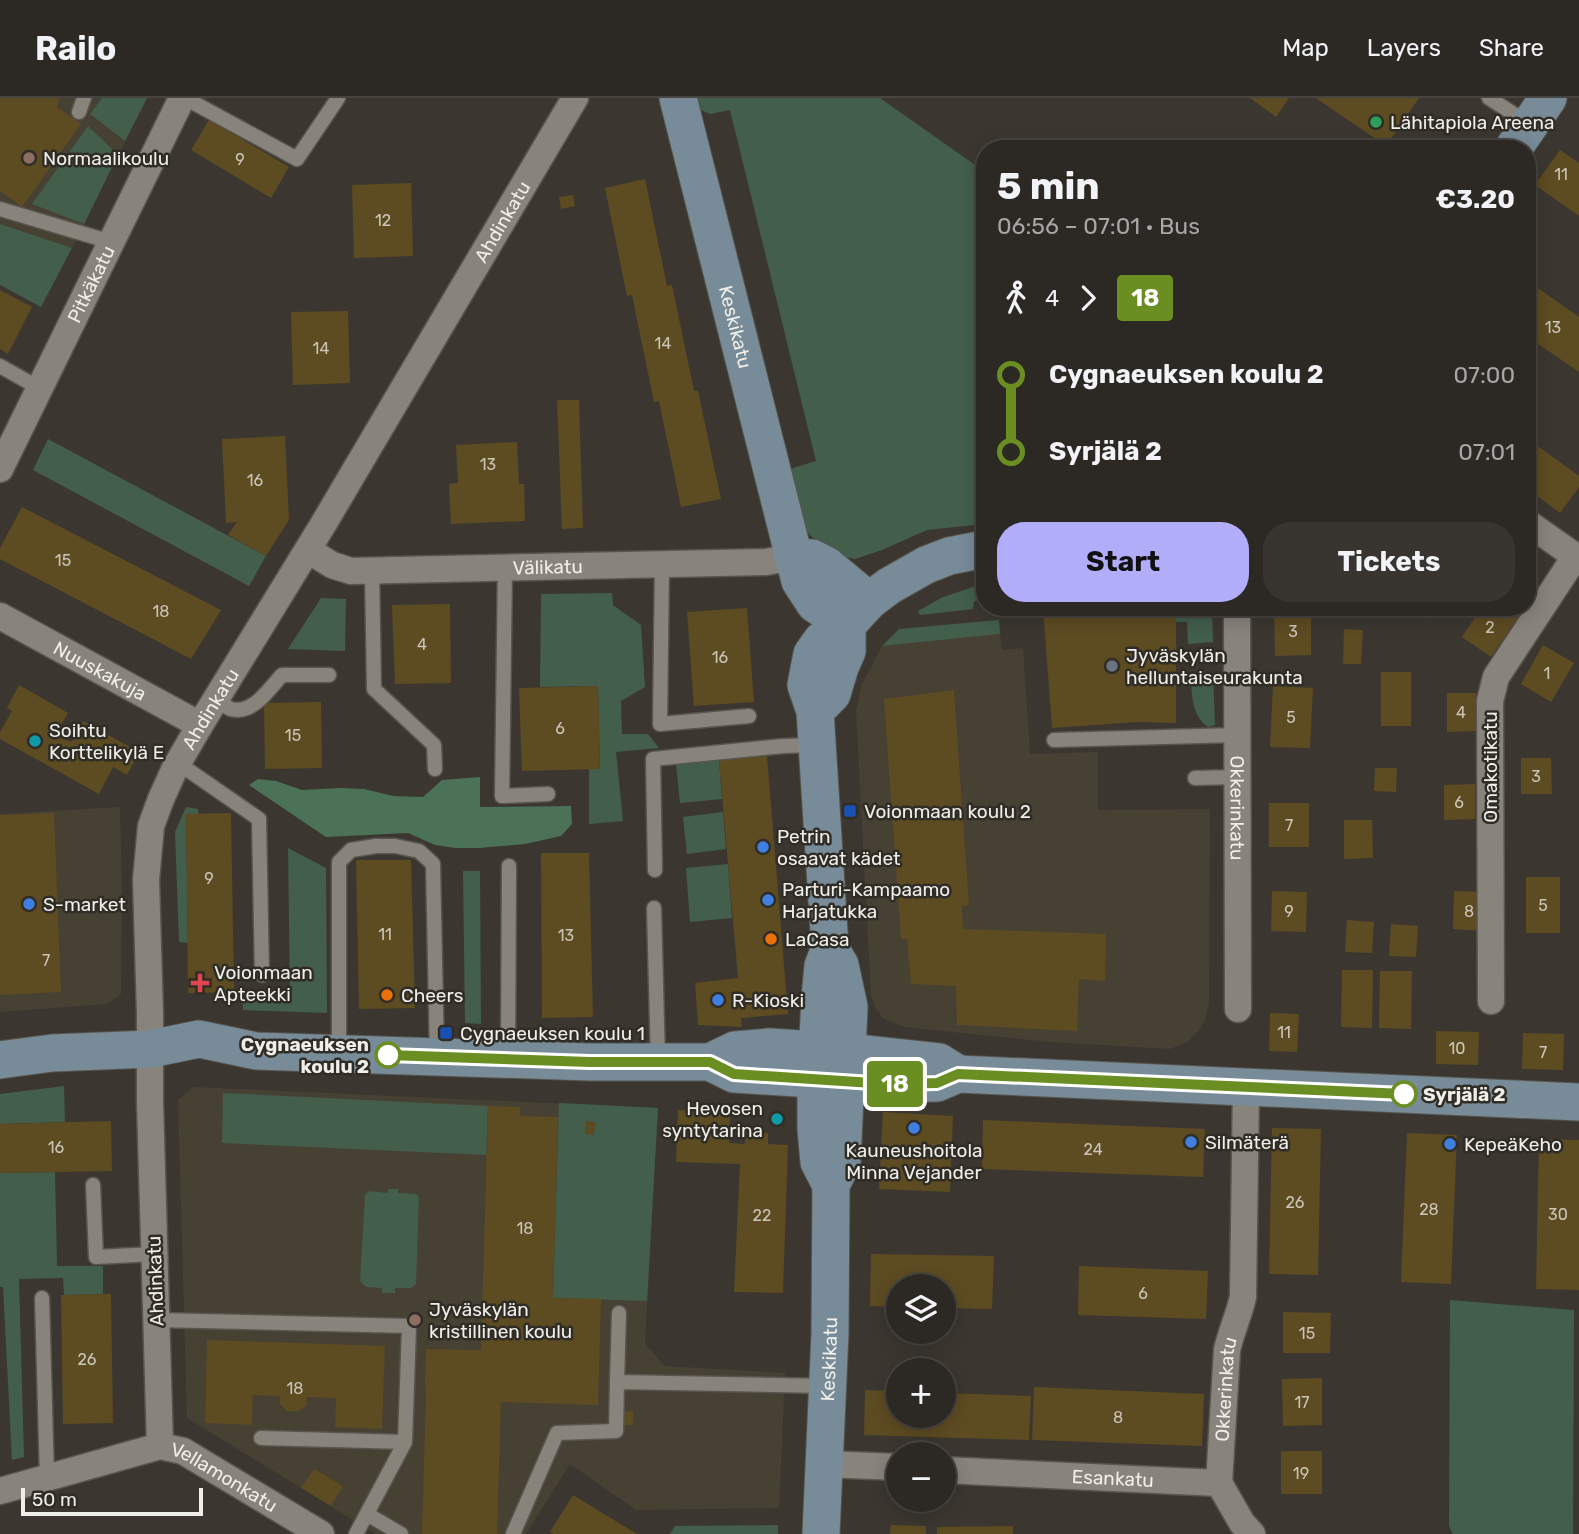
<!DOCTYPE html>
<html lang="en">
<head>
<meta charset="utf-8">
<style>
	:root { --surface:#2c2924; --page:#383531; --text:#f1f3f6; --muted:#a6a6a6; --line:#484541; --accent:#b2adf9 }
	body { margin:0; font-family:Rubik,sans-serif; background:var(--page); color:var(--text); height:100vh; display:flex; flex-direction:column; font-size:26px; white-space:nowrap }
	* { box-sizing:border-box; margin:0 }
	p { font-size:23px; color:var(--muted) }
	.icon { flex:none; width:38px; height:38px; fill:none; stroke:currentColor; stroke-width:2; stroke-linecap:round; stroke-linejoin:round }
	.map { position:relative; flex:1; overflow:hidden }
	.side { position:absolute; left:976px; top:42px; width:560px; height:476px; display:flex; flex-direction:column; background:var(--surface); border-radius:28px; box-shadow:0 4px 18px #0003,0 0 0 2px var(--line) }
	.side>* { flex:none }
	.badge { padding:0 14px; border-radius:5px; font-size:24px; line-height:46px }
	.buttons { position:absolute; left:886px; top:1176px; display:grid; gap:14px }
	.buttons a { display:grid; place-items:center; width:70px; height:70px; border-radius:50%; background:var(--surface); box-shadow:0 4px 18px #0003,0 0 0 2px var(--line); font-size:35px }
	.scale { position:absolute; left:21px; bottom:18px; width:182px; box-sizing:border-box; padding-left:7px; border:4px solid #f0eee9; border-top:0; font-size:19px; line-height:24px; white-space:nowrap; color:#f0eee9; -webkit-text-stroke:5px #302d26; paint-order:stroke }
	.map>.badge { position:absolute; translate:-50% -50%; box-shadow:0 0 0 4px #fff }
	.legs { display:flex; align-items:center; gap:10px; height:77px; padding:0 21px; font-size:23px }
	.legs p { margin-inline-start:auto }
	.head { display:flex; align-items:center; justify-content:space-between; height:119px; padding:0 21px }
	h1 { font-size:38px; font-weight:700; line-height:52px }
	.button { display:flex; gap:14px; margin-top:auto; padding:14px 21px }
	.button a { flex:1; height:80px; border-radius:28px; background:var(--accent); color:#111; font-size:28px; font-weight:700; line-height:80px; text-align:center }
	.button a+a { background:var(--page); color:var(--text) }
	ul { padding:0 21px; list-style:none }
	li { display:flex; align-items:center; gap:24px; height:77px; font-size:26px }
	li i { display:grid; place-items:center; width:10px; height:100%; margin:0 9px; background:currentColor }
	li i::after { content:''; width:18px; height:18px; margin:-9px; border:5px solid; border-radius:50%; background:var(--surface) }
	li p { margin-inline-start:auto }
	li:first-child i { background:linear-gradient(#0000 50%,currentColor 0) }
	li:last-child i { background:linear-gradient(currentColor 50%,#0000 0) }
	header { display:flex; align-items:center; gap:42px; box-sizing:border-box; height:98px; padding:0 35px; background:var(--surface); border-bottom:2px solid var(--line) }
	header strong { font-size:33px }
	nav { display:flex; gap:38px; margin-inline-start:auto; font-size:24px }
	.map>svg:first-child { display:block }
	.built { fill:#474133 }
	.green { fill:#435e4b }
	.forest { fill:#4b7257 }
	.building { fill:#5d4b22 }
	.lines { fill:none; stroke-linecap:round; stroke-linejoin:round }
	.lane-casing { stroke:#58554e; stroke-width:17 }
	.street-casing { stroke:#58554e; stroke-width:29 }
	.secondary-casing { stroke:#58554e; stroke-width:39 }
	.lane { stroke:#88847c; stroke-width:14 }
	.street { stroke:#88847c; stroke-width:26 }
	.secondary { stroke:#778b98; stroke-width:37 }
	.line-1-casing { stroke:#fff; stroke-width:16 }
	.line-1 { stroke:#6b8e23; stroke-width:10 }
	.leisure-dot { fill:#2e9e5b; stroke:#302d26; stroke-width:2.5 }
	.education-dot { fill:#8d6e63; stroke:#302d26; stroke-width:2.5 }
	.worship-dot { fill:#6b7280; stroke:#302d26; stroke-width:2.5 }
	.culture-dot { fill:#0f9aa8; stroke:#302d26; stroke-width:2.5 }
	.transit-dot { fill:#1a4fb4; stroke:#302d26; stroke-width:2.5 }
	.shop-dot { fill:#3f7fe0; stroke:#302d26; stroke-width:2.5 }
	.food-dot { fill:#e8710a; stroke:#302d26; stroke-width:2.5 }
	.health-dot { fill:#e0444e; stroke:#302d26; stroke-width:2.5 }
	.stop-1-dot { fill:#fff; stroke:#6b8e23; stroke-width:3.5 }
	.labels { text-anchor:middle; stroke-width:5; stroke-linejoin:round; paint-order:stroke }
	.number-label { font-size:16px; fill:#cbc5b7 }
	.poi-label { font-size:19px; fill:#f0eee9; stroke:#302d26; text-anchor:start }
	.street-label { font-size:19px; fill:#f0eee9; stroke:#302d26 }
	.stop-label { font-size:19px; font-weight:bold; fill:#f0eee9; stroke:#302d26; text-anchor:end }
</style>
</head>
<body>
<header>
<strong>Railo</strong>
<nav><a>Map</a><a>Layers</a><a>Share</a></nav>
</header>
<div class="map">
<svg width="1579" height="1436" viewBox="0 0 1579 1436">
	<rect width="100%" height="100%" fill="#3b3730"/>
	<path class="built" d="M0,0H147L72,150L0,126Z
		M1000,536L1002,552L1023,550L1030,656L1098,654V712L1210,711L1209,905L1205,922L1198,933L1187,944L1170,951L1049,944L904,929L882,920L876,910L871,898L856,612L862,586L882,548Z
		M120,709L122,796L121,896L107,906L0,914V716Z
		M193,989L658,1010L645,1246L665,1268L785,1275L779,1410L636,1412L570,1366L526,1436H376L187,1320L178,1002Z"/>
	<path class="green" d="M102,0H147L125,43L90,16Z
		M697,0H880L985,74V426L927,432L882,452L855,461L840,458L824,450L805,432L789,376L793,370L816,363L730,12L710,16L699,11Z
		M88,28L118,57L84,126L32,106Z
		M0,126L72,150L41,209L0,187Z
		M48,341L266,458L249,488L33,372Z
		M985,485V501L974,503L973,511L920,517L918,513L943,499Z
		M612,495L613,507L641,527L645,589L621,603L622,636H648L659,650L616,654L623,723L589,726V671L600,670L598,588L540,589L541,496Z
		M321,500L346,501L345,553L288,551Z
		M1176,509H1212L1213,544L1188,546L1187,524H1176Z
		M999,522L1000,536L882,548L899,531Z
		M1213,578L1215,627L1208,629C1192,618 1192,598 1191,580Z
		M719,662L722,701L680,705L676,666Z
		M186,709L198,711L199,716H186L188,845L179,844L175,734Z
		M723,714L726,751L687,756L683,719Z
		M288,750L326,770L327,915L243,912L242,894L290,895Z
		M728,766L732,820L690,824L686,770Z
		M463,773H480L481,926L465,925Z
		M64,988L65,1024L0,1026V996Z
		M223,995L488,1008L486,1057L222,1045Z
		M559,1005L658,1010L647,1203L553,1200Z
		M55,1074L57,1168H103V1196L64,1197L63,1180L19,1181L24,1359L12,1362L3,1189H0V1075Z
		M388,1091H398V1095L416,1096L419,1099L416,1186L411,1190H395V1195H382V1190L366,1189L360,1183L365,1097L369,1093L387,1095Z
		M1450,1202L1574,1212L1573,1436H1453L1449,1428Z
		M778,1427V1436H670L675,1428Z"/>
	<path class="forest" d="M480,679V709L571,708L572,726L561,738L525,746L479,750H456L435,747L408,735L326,739L249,687L258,681L276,683L302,692L341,690L364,691L393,698L423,699L442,682Z"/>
	<path class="building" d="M0,0H60L57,9L81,26L22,109L0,93Z
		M1250,0H1289L1276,19Z
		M1316,0H1419L1386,48Z
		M209,22L289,69L271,100L191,52Z
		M1560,52L1579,65V118L1535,87Z
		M645,81L667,188L672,187L694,293H698L721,401L681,409L659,303L654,304L632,197L627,198L605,90Z
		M411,85L413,158L354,160L352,87Z
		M573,97L575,108L561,111L559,99Z
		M1528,183L1579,219V274L1528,239Z
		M0,192L32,209L8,256L0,251Z
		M348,213L350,285L293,287L291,214Z
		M557,302H579L583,430L562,431Z
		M285,338L289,422L266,458L228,437L237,424L226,425L222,341Z
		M1528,341L1579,378V389L1560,415L1528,391Z
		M517,344L519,386H524L525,423L451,426L449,386L458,385L456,347Z
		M22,409L221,512L191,561L0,461V450Z
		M450,506L451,585L395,586L392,507Z
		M1043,509H1176V625L1137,624L1052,630Z
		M1274,509H1311V557L1275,558Z
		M1408,509H1437L1431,521Z
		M1482,509H1503L1518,519L1491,559L1462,539Z
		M747,510L754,604L694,608L687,514Z
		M1344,531L1363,532L1361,566H1343Z
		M1543,547L1574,565L1551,604L1521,586Z
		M1381,574H1411V628H1381Z
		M19,587L68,615L56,636L71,644L83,623L139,654L127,677L113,669L99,696L0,641V634L12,613L7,610Z
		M598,588L600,671L522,673L519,590Z
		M1273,588L1313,590L1310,650L1270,649Z
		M954,592L969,807L962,808L963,831L1106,836L1105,883L1079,881L1077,933L957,927L956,888L911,886L907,841H901L884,601Z
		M1447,595H1476V633L1447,634Z
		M321,604L322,670L265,671L264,605Z
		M767,658L788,916L741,920L742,929L698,927L695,885L738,880L719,662Z
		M1521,660H1551L1552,696H1521Z
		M1375,670H1397L1396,694L1374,693Z
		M1475,686V721L1444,722V687Z
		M1269,705H1309V749H1269Z
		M54,715L61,894L0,897V717Z
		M231,715L234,894L188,895L186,716Z
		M1344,722H1372L1373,760L1344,761Z
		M541,755H589L593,919L542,920Z
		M356,762H411L415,910L359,911Z
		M1526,779H1560V835H1526Z
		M1272,793L1307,794L1306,834L1271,833Z
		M1454,793L1485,794L1483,833L1453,831Z
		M1347,822L1374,824L1372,855L1345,854Z
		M1391,826L1418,828L1416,859L1389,858Z
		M1342,872H1373L1372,930L1341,929Z
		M1380,873H1412L1411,931L1379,930Z
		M1270,915L1299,916L1297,954L1269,953Z
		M1436,933L1479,934L1478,967L1436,966Z
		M1523,935L1564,936L1563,972L1522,971Z
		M488,1008L520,1009V1018L558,1019L553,1200L601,1201L598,1307L501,1304L497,1436H422L426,1296L425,1285L426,1251L481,1252Z
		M678,1012L730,1014L729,1045L745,1046L744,1034L768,1035V1046L788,1047L783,1195L734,1194L740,1066L676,1064Z
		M883,1014L953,1018L950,1094L879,1091Z
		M983,1022L1205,1031L1203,1079L982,1071Z
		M111,1023L112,1073L0,1075V1026Z
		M586,1023L595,1024L594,1037L585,1036Z
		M1272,1030L1321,1031L1318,1177L1269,1176Z
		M1407,1035L1457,1037L1451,1186L1401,1184Z
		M1539,1041L1579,1042V1192L1536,1191Z
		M871,1156L994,1158L992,1211L943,1210V1188H898V1209L870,1208Z
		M1079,1168L1208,1173L1206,1221L1078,1217Z
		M111,1196L113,1325L63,1326L61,1197Z
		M1283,1214L1331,1215L1330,1255H1283Z
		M207,1242L385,1248L382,1331L335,1329L336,1300L307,1299V1307L299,1313H287L280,1306V1298L253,1297L252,1327L205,1325Z
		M1322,1280V1327L1283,1328L1282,1281Z
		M1034,1289L1204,1296L1202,1348L1032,1342Z
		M865,1292L898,1293V1318H943V1295L1031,1298L1029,1342L864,1337Z
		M633,1313V1327H624L623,1314Z
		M1281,1353H1322V1396H1281Z
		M314,1371L343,1388L331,1408L301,1390Z
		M573,1397L637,1436H554L550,1434Z
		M891,1427L926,1428V1436H890Z
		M1013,1428V1436H937V1429Z"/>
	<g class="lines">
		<defs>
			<path id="lane" d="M1489,0L1529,26
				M196,6L297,61L338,0
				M79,14L84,0
				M0,111L111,144
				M0,268L39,290
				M662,466L660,626L749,618
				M505,469L502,698L548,696
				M372,472L374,591L434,647L435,671
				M216,602C220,604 226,609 231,611C253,617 269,591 282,577H329
				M1054,642L1237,637
				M178,665L259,721L262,877
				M1195,680L1237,679
				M655,772L653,661L783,648L816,647
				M654,810L658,963
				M339,954V764L351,752L376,748H395L419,753L433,766L437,958
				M508,960L509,768
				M93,1087L96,1159L154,1156
				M42,1200L47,1380
				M156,1222L409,1228L405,1344L356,1436
				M617,1284L619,1215
				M261,1340L405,1344
				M367,1416L401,1436
				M513,1436L557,1335L616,1333L617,1284L827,1288"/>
			<g id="street">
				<path id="s1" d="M0,371L182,0"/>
				<path d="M1528,425L1579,461"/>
				<path id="s2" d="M308,452L332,467L351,473L766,464L793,459"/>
				<path id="s3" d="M1237,509L1238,911"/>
				<path id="s4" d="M0,518L200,627"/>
				<path d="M1491,903L1490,603L1496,579L1575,459"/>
				<path id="s5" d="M160,1348L150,1004V916L146,782L151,728L161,701L175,670L200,627L324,425L575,0"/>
				<path d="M824,1366L898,1369"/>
				<path id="s6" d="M943,1372L1219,1385"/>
				<path id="s7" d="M1219,1385L1227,1252C1231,1234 1239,1217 1243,1199L1246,989"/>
				<path d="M1219,1385L1242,1425L1252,1436"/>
				<path id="s8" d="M0,1393L160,1348L183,1353L321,1436"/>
			</g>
			<g id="secondary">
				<path id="s9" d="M678,0L800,483L815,506L847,527"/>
				<path d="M1513,51L1548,0"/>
				<path d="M793,459L812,460L826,467L869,503"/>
				<path d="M815,613L832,596L840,569L847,553V527"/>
				<path d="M0,962L52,955L150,951L199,941L256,953L590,964H710L735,952L770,949L847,954L939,964L958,976"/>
				<path d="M710,964L734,976L888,986L937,985L958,976L1579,1004"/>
				<path d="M831,1087L819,1064L816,1031V982L820,899L823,868L830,850L815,613L806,587L812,556L822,542L847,527L869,503L889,488L926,467L949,458L985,451"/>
				<path id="s10" d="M821,1436L830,1235L831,1087L842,1065L849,909L840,867L831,852"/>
			</g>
		</defs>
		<use href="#lane" class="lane-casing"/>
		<use href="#street" class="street-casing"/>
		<use href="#secondary" class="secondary-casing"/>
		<use href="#lane" class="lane"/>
		<use href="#street" class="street"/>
		<use href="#secondary" class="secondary"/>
	</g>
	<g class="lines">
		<defs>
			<path id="line-1" d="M388,957L590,964H710L734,976L888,986L937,985L958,976L1404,996"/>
		</defs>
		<use href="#line-1" class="line-1-casing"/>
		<use href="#line-1" class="line-1"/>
	</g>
	<circle class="leisure-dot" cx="1376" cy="24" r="7"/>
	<g class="education-dot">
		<circle cx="29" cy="60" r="7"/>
		<circle cx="415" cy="1222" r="7"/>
	</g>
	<circle class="worship-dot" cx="1112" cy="568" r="7"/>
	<g class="culture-dot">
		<circle cx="35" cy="643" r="7"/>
		<circle cx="777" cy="1021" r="7"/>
	</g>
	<g class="transit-dot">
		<rect x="843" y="706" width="14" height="14" rx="3.5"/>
		<rect x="439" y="928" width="14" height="14" rx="3.5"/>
	</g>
	<g class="shop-dot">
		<circle cx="763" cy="749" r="7"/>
		<circle cx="768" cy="802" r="7"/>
		<circle cx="29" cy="806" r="7"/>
		<circle cx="718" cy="902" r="7"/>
		<circle cx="914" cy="1030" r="7"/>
		<circle cx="1191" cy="1044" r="7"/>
		<circle cx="1450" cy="1046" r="7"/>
	</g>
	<g class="food-dot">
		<circle cx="771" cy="841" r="7"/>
		<circle cx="387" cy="897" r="7"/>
	</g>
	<path class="health-dot" d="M196.5 874.5h7v7h7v7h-7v7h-7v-7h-7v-7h7z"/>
	<g class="stop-1-dot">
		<circle cx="388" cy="957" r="12"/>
		<circle cx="1404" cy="996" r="12"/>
	</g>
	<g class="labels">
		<g class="number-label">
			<text x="240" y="67">9</text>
			<text x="1561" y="82">11</text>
			<text x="383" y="128">12</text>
			<text x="1553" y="235">13</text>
			<text x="663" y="251">14</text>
			<text x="321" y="256">14</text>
			<text x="488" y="372">13</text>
			<text x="255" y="388">16</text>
			<text x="63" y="468">15</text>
			<text x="161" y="519">18</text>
			<text x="1490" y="535">2</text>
			<text x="1293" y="539">3</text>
			<text x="422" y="552">4</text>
			<text x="720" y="565">16</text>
			<text x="1547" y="581">1</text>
			<text x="1461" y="620">4</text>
			<text x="1291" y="625">5</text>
			<text x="560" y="636">6</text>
			<text x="293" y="643">15</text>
			<text x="1536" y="684">3</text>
			<text x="1459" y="710">6</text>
			<text x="1289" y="733">7</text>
			<text x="209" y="786">9</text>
			<text x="1543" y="813">5</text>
			<text x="1289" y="819">9</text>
			<text x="1469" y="819">8</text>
			<text x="385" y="842">11</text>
			<text x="566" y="843">13</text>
			<text x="46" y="868">7</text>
			<text x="1284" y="940">11</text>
			<text x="1457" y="956">10</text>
			<text x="1543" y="960">7</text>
			<text x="56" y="1055">16</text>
			<text x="1093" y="1057">24</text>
			<text x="1295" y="1110">26</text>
			<text x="1429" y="1117">28</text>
			<text x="1558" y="1122">30</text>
			<text x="762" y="1123">22</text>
			<text x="525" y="1136">18</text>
			<text x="1143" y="1201">6</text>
			<text x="1307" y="1241">15</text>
			<text x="87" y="1267">26</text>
			<text x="295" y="1296">18</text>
			<text x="1302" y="1310">17</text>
			<text x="1118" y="1325">8</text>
			<text x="1301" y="1381">19</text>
		</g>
		<g class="poi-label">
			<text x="1390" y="31">Lähitapiola Areena</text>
			<text x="43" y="67">Normaalikoulu</text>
			<text x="1126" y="564">Jyväskylän<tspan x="1126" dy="22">helluntaiseurakunta</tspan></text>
			<text x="49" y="639">Soihtu<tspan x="49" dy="22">Korttelikylä E</tspan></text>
			<text x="864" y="720">Voionmaan koulu 2</text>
			<text x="777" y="745">Petrin<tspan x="777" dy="22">osaavat kädet</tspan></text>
			<text x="782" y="798">Parturi-Kampaamo<tspan x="782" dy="22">Harjatukka</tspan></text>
			<text x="43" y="813">S-market</text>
			<text x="785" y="848">LaCasa</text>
			<text x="214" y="881">Voionmaan<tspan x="214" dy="22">Apteekki</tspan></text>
			<text x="401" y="904">Cheers</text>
			<text x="732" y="909">R-Kioski</text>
			<text x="460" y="942">Cygnaeuksen koulu 1</text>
			<text x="763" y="1017" text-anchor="end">Hevosen<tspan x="763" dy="22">syntytarina</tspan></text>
			<text x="1205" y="1051">Silmäterä</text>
			<text x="1464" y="1053">KepeäKeho</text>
			<text x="914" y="1059" text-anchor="middle">Kauneushoitola<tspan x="914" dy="22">Minna Vejander</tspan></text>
			<text x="429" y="1218">Jyväskylän<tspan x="429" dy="22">kristillinen koulu</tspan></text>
		</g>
		<g class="street-label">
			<text dy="7" stroke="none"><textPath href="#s5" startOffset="1320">Ahdinkatu</textPath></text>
			<text dy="7" stroke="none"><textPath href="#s1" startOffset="206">Pitkäkatu</textPath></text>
			<text dy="7" stroke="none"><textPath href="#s9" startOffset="236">Keskikatu</textPath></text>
			<text dy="7" stroke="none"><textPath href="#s2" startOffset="245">Välikatu</textPath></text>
			<text dy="7" stroke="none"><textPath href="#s4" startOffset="114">Nuuskakuja</textPath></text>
			<text dy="7" stroke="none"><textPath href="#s5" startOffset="752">Ahdinkatu</textPath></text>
			<text transform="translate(1490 669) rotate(-90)" y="7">Omakotikatu</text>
			<text dy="7" stroke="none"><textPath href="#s3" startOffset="201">Okkerinkatu</textPath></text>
			<text transform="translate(155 1183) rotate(-92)" y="7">Ahdinkatu</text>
			<text dy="7" stroke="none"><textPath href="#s10" startOffset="175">Keskikatu</textPath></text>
			<text dy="7" stroke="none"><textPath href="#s7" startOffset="94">Okkerinkatu</textPath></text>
			<text dy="7" stroke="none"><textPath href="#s6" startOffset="170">Esankatu</textPath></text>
			<text dy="7" stroke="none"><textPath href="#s8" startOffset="238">Vellamonkatu</textPath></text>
		</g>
		<g class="stop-label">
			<text x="369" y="953">Cygnaeuksen<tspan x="369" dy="22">koulu 2</tspan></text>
			<text x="1423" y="1003" text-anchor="start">Syrjälä 2</text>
		</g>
	</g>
</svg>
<div class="buttons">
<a><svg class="icon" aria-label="layers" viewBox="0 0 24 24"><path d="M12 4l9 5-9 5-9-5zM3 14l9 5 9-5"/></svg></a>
<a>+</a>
<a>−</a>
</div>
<div class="scale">50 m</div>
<b class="badge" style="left:895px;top:986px;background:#6b8e23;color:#fff">18</b>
<section class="side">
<div class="head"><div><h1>5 min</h1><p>06:56 – 07:01 · Bus</p></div><b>€3.20</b></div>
<div class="legs"><svg class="icon" aria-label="walk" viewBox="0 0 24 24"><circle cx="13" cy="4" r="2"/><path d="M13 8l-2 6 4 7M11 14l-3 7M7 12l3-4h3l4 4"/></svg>4<svg class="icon" aria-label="forward" viewBox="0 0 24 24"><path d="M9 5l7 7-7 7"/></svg><b class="badge" style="background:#6b8e23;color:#fff">18</b></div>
<ul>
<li><i style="color:#6b8e23"></i><b>Cygnaeuksen koulu 2</b><p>07:00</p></li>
<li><i style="color:#6b8e23"></i><b>Syrjälä 2</b><p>07:01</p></li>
</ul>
<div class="button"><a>Start</a><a>Tickets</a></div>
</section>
</div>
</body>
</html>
